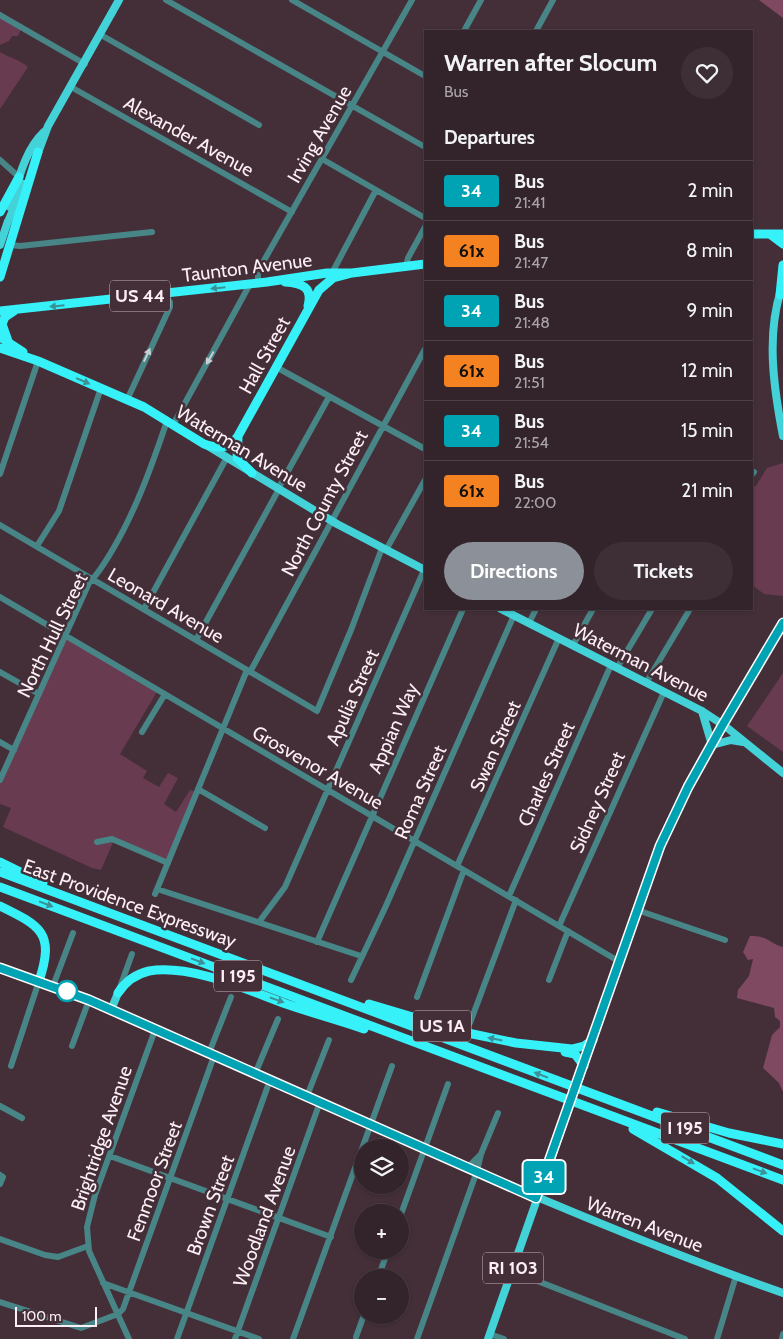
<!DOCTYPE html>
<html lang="en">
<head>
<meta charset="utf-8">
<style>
	:root { --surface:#33232a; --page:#3e2f36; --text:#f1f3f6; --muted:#a9a4a8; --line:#4e4047; --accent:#8c9099 }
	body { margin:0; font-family:Cabin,sans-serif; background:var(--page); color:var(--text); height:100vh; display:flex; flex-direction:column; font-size:19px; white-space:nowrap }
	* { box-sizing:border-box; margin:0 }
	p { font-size:16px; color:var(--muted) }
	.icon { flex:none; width:28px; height:28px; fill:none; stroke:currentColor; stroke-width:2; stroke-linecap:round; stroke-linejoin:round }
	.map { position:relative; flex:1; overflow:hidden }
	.drawer { position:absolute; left:424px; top:30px; width:329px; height:580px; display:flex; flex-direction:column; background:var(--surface); border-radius:0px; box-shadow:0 1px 4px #0004,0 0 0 1px var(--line) }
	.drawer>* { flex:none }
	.badge { padding:0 10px; border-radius:4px; font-size:18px; line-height:32px }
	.fabs { position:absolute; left:354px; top:1139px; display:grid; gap:10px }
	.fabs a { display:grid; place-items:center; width:55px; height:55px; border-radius:50%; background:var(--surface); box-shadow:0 1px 4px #0004,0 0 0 1px var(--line); font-size:25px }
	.scale { position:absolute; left:15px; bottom:12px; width:82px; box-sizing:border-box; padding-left:5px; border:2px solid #fdeff5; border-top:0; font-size:14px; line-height:18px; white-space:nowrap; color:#fdeff5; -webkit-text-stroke:4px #442f38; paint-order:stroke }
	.map>.badge { position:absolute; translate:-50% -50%; box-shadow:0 0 0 2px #fff }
	h2 { padding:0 20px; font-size:19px; line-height:45px }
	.round { display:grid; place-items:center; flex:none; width:52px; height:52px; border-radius:26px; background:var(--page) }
	.head { display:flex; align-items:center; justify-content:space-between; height:85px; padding:0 20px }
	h1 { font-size:24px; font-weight:700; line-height:38px }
	.primary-button { display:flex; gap:10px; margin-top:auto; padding:10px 20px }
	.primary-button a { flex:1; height:58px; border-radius:30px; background:var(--accent); color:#fff; font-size:20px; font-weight:700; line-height:58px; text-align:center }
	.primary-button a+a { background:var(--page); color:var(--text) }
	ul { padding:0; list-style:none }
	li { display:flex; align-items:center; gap:15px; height:60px; padding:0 20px; border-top:1px solid var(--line) }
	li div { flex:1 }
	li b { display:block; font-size:19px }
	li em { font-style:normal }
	li .badge { min-width:55px; font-weight:700; text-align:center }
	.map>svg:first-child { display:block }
	.green { fill:#693b50 }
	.forest { fill:#7f4961 }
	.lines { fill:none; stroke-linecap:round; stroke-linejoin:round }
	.minor { stroke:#488587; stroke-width:6 }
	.major { stroke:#43d2d8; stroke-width:8 }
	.highway { stroke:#36f1f8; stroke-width:9 }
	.major-bridge { stroke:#43d2d8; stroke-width:8 }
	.oneway { fill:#3d9098 }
	.oneway2 { fill:#c7cfd4 }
	.line-casing { stroke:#fff; stroke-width:11 }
	.line { stroke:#00a3b4; stroke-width:8 }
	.stop-dot { fill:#fff; stroke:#00a3b4; stroke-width:2.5 }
	.labels { text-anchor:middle; stroke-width:5; stroke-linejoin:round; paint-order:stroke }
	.shield { fill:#442f38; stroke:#c6b5bc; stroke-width:1 }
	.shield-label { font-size:18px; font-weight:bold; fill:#fdeff5 }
	.street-label { font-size:19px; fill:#fdeff5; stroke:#442f38 }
</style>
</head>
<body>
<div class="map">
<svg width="783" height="1339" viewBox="0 0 783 1339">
	<rect width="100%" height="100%" fill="#442f38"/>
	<path class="green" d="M0,17L21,29L18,36H12L9,41L0,45Z
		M0,52C9,58 19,59 28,67L0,109Z
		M783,463V596L764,594L751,584V487L756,486L767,468Z
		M65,637L158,690L120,754L147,771L143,778L159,787L168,773L178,778L164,804L176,812L190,790L197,792L167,864L114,840L101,870L92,868L3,827L11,808L0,804V779Z
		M783,673V752L747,726Z"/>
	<path class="forest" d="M759,0H783V18Z
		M750,936C767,935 770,944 783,947V1092L779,1083L763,1068L772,1035L780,1027V1021L775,1017L774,1008L737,998L738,990L749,976L753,959L748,960L743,952Z"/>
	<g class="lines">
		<path class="minor" d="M166,0L425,147
			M292,0L425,76
			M0,15L85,64
			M464,31L481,0
			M536,31L553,0
			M101,35L259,125
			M71,87L292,212
			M322,159L425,218
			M0,160L19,177
			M11,245L20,246L152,232
			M406,267L408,258L425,227
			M332,273L376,190
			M258,283V271L412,0
			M276,367L425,449
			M127,400L170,307V302L164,294
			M173,425L250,284
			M0,474L38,361
			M751,476L754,472
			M278,489L329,397
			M0,525L317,711L351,630L382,548
			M37,546L59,511L101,388
			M386,550L425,480
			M0,597L620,962
			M144,609L226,459
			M529,623L536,609
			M196,640L279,489
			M573,645L593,609
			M617,668L652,609
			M0,672L39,694
			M250,672L425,349
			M646,683L690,609
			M142,732L165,694
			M0,742L14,750
			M0,780L89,583C99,573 106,561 113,549C137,508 152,465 167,421
			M198,789L265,828
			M97,842L112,839L168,863
			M457,866L559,638
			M157,889L361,956
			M155,894L247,670
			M509,896L611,665
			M637,910L725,940
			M259,922L285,887L424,570
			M559,926L664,692
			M317,942L463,609
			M351,980L385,908L514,615
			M549,980L568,931
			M53,986L73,933
			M120,987L132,954
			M417,997L464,870
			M470,1023L516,900
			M72,1046L89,1000
			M209,1053L231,997
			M11,1066L39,981
			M255,1074L278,1019
			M307,1096L329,1040
			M0,1106L22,1118
			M481,1154L498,1113
			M110,1156L331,1237
			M0,1175L3,1177L0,1184
			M400,1217L448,1084
			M0,1239L45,1255L58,1257L88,1246
			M512,1271L685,1339
			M378,1278L388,1250
			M103,1283L259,1339
			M0,1302L81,1328L118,1314L123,1309L214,1056
			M490,1334L504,1339
			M356,1337L364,1315
			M129,1339L89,1251L87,1227L95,1195L155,1030
			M177,1339L270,1080
			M235,1339L320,1102
			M293,1339L392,1066
			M417,1339L477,1171L481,1154L468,1167
			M717,1339L736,1276
			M782,1339L783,1334"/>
		<path class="major" d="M36,158L48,126L119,0
			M10,207C18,182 24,151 44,132
			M7,224L24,184
			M0,245L8,221
			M781,290C766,336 774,390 783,436
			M208,446L337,524L425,570
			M501,609L702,711L725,726L783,773
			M702,711L712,745L731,740L743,742
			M0,968C91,998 177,1039 264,1077C435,1153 606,1231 783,1293
			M111,1010L118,993
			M580,1077L660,846L688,787L722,726L783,623
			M488,1339L562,1128"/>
		<path class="highway" d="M0,212L19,177
			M751,234H783
			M771,235L783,244
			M0,277L38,152
			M285,282C302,283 313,287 308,306
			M780,295L783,265
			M0,311L267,282L327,273H352L425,264
			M0,337L23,352
			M8,341L2,324L5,317L14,311
			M0,348L38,361L144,407L204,444C218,449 229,449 238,436L319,290L333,278L352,273
			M238,438L237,458L252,473
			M0,862L43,883
			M0,872L783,1165
			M0,887L783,1180
			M0,906C41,926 55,933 39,981
			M118,993C125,982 136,974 149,971C191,964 247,990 286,1004C312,1013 338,1020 364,1029
			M369,1004L463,1032L516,1043L572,1049L584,1046L593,1040
			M565,1052L575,1054L584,1066
			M657,1112L729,1133L783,1144
			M633,1129L717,1178L783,1231"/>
		<path class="major-bridge" d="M562,1128L580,1077"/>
	</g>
	<defs><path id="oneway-solid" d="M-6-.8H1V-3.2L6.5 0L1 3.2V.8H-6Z" transform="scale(1.25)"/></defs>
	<g class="oneway">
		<use href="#oneway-solid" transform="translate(218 288) rotate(174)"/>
		<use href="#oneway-solid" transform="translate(57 306) rotate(174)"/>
		<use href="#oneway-solid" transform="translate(83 381) rotate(23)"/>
		<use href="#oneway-solid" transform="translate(46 904) rotate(21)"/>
		<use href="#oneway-solid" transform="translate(198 961) rotate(21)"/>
		<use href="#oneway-solid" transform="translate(277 1000) rotate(19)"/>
		<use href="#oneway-solid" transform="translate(495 1039) rotate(-169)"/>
		<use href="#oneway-solid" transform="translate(541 1075) rotate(-159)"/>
		<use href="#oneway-solid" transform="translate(688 1160) rotate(31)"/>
		<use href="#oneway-solid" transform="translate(760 1171) rotate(20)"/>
	</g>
	<g class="oneway2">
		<use href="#oneway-solid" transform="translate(147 355) rotate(-65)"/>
		<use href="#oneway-solid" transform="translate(210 358) rotate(119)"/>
	</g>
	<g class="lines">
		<defs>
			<path id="line" d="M0,968L89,1000L536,1198L660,846L688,787L722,726L783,623"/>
		</defs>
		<use href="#line" class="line-casing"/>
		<use href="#line" class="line"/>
	</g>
	<circle class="stop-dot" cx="67" cy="991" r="10"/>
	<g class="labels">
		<g class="shield">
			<rect x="110" y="280.5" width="60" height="31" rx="4"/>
			<rect x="214" y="960.5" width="48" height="31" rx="4"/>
			<rect x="413" y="1010.5" width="58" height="31" rx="4"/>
			<rect x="661" y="1112.5" width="48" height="31" rx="4"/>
			<rect x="483" y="1252.5" width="60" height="31" rx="4"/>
		</g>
		<g class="shield-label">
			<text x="140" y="302">US 44</text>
			<text x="238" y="982">I 195</text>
			<text x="442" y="1032">US 1A</text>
			<text x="685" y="1134">I 195</text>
			<text x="513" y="1274">RI 103</text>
		</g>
		<g class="street-label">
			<text transform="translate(319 134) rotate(-60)" y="7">Irving Avenue</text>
			<text transform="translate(189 136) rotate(29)" y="7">Alexander Avenue</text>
			<text transform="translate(247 267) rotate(-7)" y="7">Taunton Avenue</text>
			<text transform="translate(264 355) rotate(-61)" y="7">Hall Street</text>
			<text transform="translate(242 448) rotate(31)" y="7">Waterman Avenue</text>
			<text transform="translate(324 503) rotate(-62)" y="7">North County Street</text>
			<text transform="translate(166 605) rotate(30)" y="7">Leonard Avenue</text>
			<text transform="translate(52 635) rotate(-64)" y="7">North Hull Street</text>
			<text transform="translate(641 662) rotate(27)" y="7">Waterman Avenue</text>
			<text transform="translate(352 697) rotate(-66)" y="7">Apulia Street</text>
			<text transform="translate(393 728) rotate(-66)" y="7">Appian Way</text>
			<text transform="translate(495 746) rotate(-66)" y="7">Swan Street</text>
			<text transform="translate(318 767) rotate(30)" y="7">Grosvenor Avenue</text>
			<text transform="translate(546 774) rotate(-66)" y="7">Charles Street</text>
			<text transform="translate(420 792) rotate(-66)" y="7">Roma Street</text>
			<text transform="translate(597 802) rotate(-66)" y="7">Sidney Street</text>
			<text transform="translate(130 903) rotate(20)" y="7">East Providence Expressway</text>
			<text transform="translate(101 1138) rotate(-71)" y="7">Brightridge Avenue</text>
			<text transform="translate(154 1181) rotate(-70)" y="7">Fenmoor Street</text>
			<text transform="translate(210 1205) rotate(-70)" y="7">Brown Street</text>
			<text transform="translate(264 1216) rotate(-70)" y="7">Woodland Avenue</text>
			<text transform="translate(645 1224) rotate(21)" y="7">Warren Avenue</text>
		</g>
	</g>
</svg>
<div class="fabs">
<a><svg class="icon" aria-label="layers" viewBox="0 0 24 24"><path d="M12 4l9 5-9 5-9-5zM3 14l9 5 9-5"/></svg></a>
<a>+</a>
<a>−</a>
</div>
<div class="scale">100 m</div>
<b class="badge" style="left:544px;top:1177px;background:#00a3b4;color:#fff">34</b>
<section class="drawer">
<div class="head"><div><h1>Warren after Slocum</h1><p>Bus</p></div><a class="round"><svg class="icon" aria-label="heart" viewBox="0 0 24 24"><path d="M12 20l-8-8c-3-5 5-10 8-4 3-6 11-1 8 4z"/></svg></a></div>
<h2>Departures</h2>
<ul>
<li><span class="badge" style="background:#00a3b4;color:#fff">34</span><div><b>Bus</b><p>21:41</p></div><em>2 min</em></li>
<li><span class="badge" style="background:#f58220;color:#111">61x</span><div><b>Bus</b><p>21:47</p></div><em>8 min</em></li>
<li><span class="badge" style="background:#00a3b4;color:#fff">34</span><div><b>Bus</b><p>21:48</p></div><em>9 min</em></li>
<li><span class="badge" style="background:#f58220;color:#111">61x</span><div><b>Bus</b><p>21:51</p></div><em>12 min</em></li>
<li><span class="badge" style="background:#00a3b4;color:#fff">34</span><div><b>Bus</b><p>21:54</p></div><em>15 min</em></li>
<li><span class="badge" style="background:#f58220;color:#111">61x</span><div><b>Bus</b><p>22:00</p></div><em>21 min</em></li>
</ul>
<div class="primary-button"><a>Directions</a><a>Tickets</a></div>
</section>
</div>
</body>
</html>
